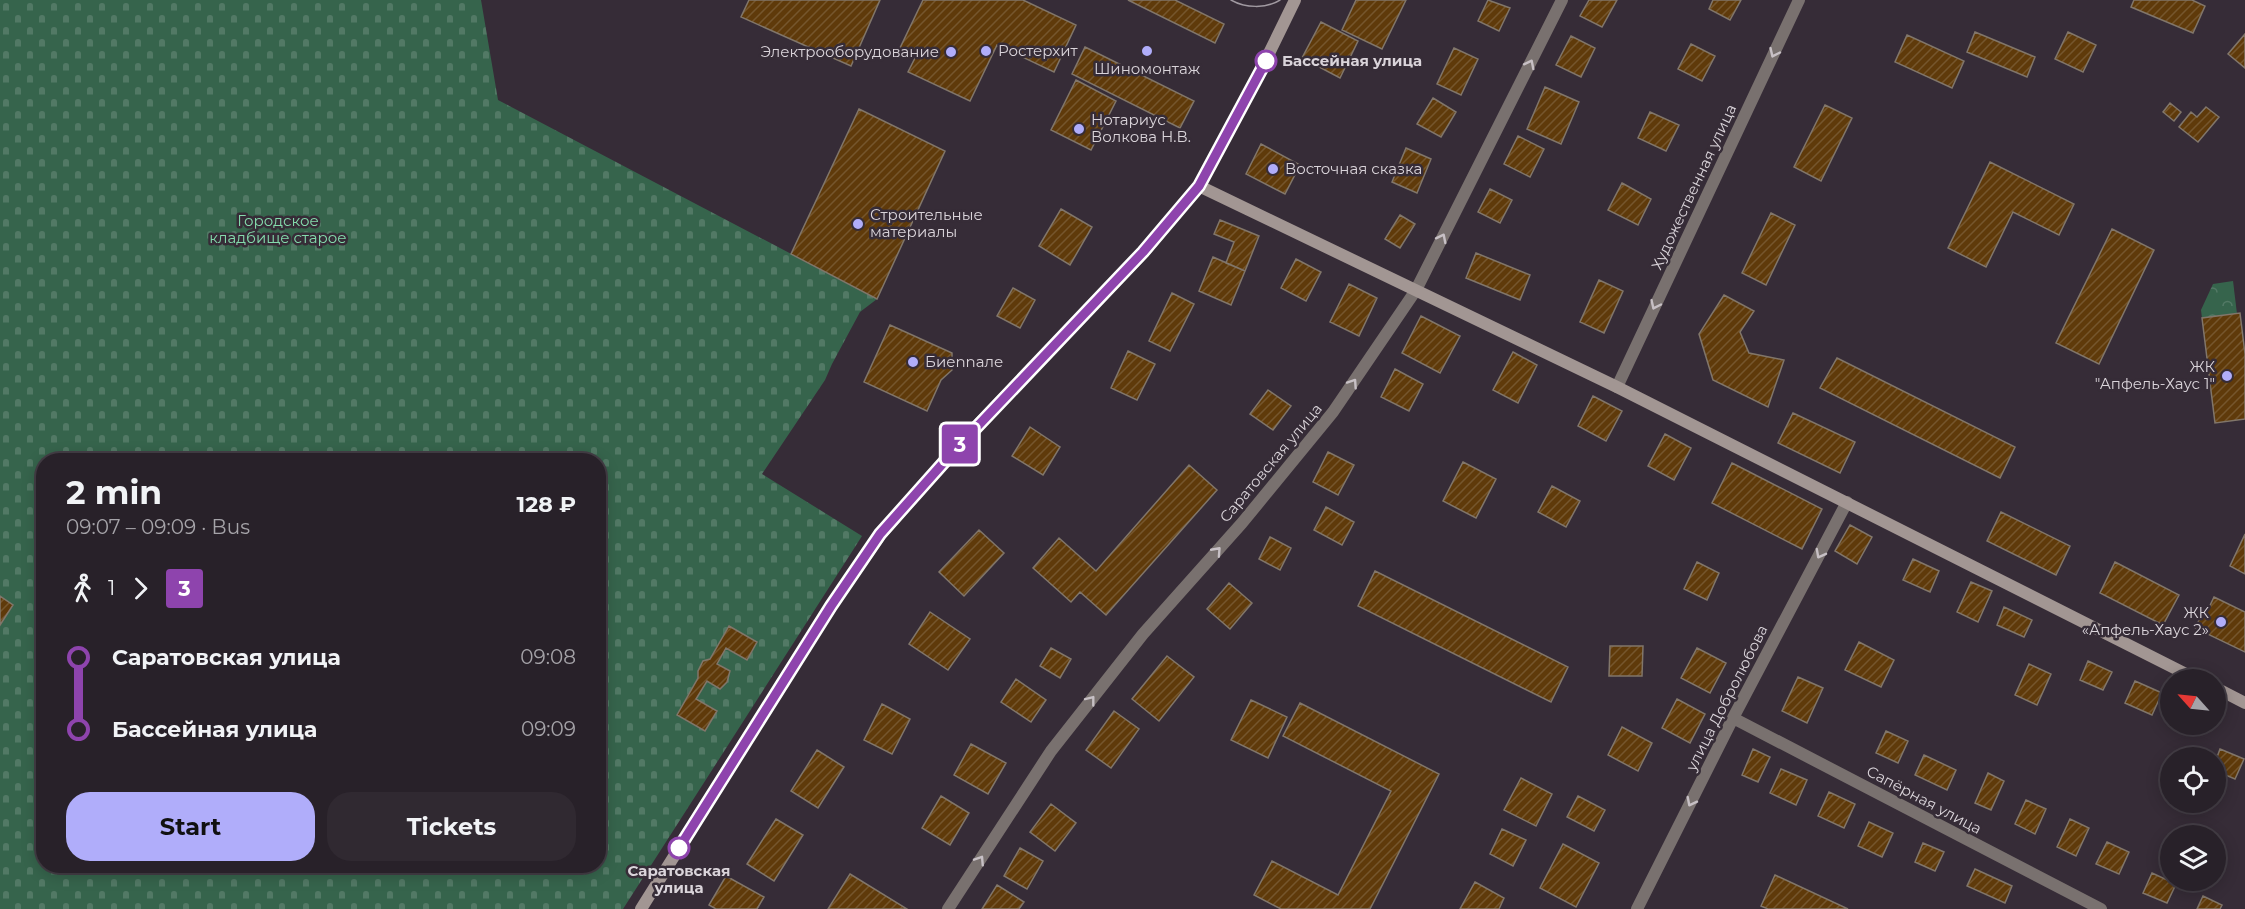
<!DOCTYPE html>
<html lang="en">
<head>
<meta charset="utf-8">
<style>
	:root { --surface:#282129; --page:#302931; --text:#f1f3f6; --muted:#a5a3a8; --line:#443e46; --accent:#b0adfa }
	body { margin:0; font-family:Montserrat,sans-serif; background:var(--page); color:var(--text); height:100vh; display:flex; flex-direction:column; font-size:22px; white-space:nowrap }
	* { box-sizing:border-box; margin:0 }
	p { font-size:20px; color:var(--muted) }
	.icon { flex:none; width:33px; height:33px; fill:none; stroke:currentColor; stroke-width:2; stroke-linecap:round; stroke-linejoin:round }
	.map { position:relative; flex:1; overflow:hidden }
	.panel { position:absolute; left:36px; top:453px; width:570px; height:420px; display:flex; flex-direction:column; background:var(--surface); border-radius:24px; box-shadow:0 3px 15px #0003,0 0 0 2px var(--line) }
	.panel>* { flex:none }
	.badge { padding:0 12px; border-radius:4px; font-size:21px; line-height:39px }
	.needle { width:39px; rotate:297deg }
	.fabs { position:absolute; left:2160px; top:669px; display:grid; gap:12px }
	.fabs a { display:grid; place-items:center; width:66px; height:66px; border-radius:50%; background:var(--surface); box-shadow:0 3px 15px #0003,0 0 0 2px var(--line); font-size:30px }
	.map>.badge { position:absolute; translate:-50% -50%; box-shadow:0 0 0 3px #fff }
	.legs { display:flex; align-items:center; gap:9px; height:66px; padding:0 30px; font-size:20px }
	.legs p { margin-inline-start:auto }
	.head { display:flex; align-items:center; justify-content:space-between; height:102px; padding:0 30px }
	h1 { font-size:33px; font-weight:700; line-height:45px }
	.button { display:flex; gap:12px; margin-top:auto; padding:12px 30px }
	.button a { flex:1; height:69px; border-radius:24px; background:var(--accent); color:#111; font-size:24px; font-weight:700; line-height:69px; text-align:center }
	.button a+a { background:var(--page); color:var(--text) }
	ul { padding:0 30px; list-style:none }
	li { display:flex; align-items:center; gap:21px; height:72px; font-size:22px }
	li i { display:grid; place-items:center; width:9px; height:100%; margin:0 8px; background:currentColor }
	li i::after { content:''; width:15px; height:15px; margin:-8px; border:4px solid; border-radius:50%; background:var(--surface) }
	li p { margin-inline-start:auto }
	li:first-child i { background:linear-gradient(#0000 50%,currentColor 0) }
	li:last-child i { background:linear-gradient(currentColor 50%,#0000 0) }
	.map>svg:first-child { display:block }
	.cemetery { fill:url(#cemetery-stones); fill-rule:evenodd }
	.park { fill:url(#park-crowns) }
	.building { fill:url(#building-hatch); stroke:#81766a; stroke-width:1.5 }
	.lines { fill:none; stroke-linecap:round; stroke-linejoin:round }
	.street { stroke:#79716f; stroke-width:12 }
	.secondary { stroke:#a29693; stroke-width:12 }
	.tram { stroke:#a19aa1; stroke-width:1.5 }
	.oneway { stroke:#c7c0c5 }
	.line-1-casing { stroke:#fff; stroke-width:14 }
	.line-1 { stroke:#8e44ad; stroke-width:9 }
	.poi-dot { fill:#b0adfa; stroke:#362c37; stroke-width:2 }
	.stop-1-dot { fill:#fff; stroke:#8e44ad; stroke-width:3 }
	.labels { text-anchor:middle; stroke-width:5; stroke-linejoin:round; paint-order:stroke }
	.poi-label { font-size:15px; fill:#dad4da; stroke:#362c37; text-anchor:start }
	.stop-label { font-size:15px; font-weight:bold; fill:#dad4da; stroke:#362c37; text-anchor:start }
	.street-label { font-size:15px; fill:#dad4da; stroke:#362c37 }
	.park-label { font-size:15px; fill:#84dbac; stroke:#362c37 }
</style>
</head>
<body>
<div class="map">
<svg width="2245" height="909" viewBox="0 0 2245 909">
	<defs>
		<pattern id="cemetery-stones" width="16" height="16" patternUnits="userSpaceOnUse" patternTransform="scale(1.5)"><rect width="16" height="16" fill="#36644c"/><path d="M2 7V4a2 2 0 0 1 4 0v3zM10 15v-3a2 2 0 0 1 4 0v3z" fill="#527965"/></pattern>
		<pattern id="park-crowns" width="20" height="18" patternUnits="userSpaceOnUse" patternTransform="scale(1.5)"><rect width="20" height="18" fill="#36644c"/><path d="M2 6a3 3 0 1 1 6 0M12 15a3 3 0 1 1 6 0" fill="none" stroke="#527965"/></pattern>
		<pattern id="building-hatch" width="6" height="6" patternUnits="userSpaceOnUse" patternTransform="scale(1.5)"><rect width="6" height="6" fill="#5f3a0a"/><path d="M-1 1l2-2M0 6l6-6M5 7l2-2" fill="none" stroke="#75562d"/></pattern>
	</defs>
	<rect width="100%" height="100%" fill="#362c37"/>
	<path class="cemetery" d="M0,0H481L498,100L877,299L860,312L832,364L825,380L762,474L862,536L623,909H0ZM44,460H598V866H44Z"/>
	<path class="park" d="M2233,281L2237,314L2202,318L2201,310L2213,284Z"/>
	<path class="building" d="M749,0H880L851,66L741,17Z
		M923,0H1023L1076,25L1054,72L997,45L970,101L908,72L916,56L900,48Z
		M1128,0H1175L1224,24L1215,43Z
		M1356,0H1406L1382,49L1342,30Z
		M1488,0L1510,8L1499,31L1478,21Z
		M1589,0H1617L1602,27L1580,16Z
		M1713,0H1741L1730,20L1709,9Z
		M2134,0H2192L2205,6L2193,33L2131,7Z
		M1321,22L1358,41L1340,78L1302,58Z
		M1975,32L2035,57L2027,77L1967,52Z
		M2068,32L2096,45L2083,72L2055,59Z
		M2245,34V68L2228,54Z
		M1907,35L1964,61L1952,88L1895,62Z
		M1571,36L1595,48L1581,77L1556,65Z
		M1691,44L1715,56L1702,81L1678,69Z
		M1085,47L1194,101L1180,128L1072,74Z
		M1454,48L1478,59L1461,95L1437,84Z
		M1076,80L1116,101L1091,150L1051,130Z
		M1545,87L1579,102L1561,144L1527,129Z
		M1433,98L1456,112L1441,137L1417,124Z
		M2170,103L2181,112L2174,121L2163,112Z
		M1825,105L1852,118L1821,181L1794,167Z
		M2206,107L2219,117L2198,142L2179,127L2191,112L2197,117Z
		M859,109L945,151L877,299L791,254Z
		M1650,112L1679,125L1666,151L1638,138Z
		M1518,136L1544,149L1530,177L1504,164Z
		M1261,144L1300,165L1285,194L1246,174Z
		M1406,148L1431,159L1417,193L1392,182Z
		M1990,162L2074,204L2059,235L2013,212L1986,267L1948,248Z
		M1622,183L1651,199L1638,225L1608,210Z
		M1490,189L1512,200L1500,223L1478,212Z
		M1061,209L1092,227L1070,265L1039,246Z
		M1771,213L1795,225L1766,285L1742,273Z
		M1400,215L1415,224L1400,248L1385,239Z
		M1220,220L1259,236L1245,271L1226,263L1234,242L1214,234Z
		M2112,229L2154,250L2099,364L2056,343Z
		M1476,253L1530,275L1520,300L1466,278Z
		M1213,257L1245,271L1231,305L1199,291Z
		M1296,259L1321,272L1306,301L1281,288Z
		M1599,280L1623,291L1604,333L1580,322Z
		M1349,284L1377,298L1359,336L1330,322Z
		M1013,288L1035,300L1020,328L997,316Z
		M1172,293L1194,304L1170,351L1149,341Z
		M1724,295L1754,311L1740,332L1749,353L1784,360L1768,407L1713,380L1699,334Z
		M2240,313L2245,354V419L2215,423L2202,318Z
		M1421,316L1460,336L1440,373L1402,353Z
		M890,325L952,353V370L941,380L927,411L864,382Z
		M1128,351L1155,364L1137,400L1111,388Z
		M1513,352L1537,365L1518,403L1493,390Z
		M1837,358L2015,447L2000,478L1820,388Z
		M1395,369L1423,384L1409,411L1381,397Z
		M1268,390L1291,406L1273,430L1250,414Z
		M1593,396L1622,411L1606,441L1578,426Z
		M1793,413L1855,442L1840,473L1778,443Z
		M1030,427L1060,447L1043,475L1012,456Z
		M1665,434L1691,448L1674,480L1648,466Z
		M1328,452L1354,465L1338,495L1313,482Z
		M1463,462L1496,479L1476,518L1443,501Z
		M1732,463L1822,509L1802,549L1712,503Z
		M1189,465L1217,490L1106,615L1080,592L1071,602L1033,568L1059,538L1096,571Z
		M1552,486L1580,501L1566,527L1538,512Z
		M1326,507L1354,522L1342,545L1314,530Z
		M2001,512L2070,546L2056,575L1987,541Z
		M1850,525L1872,537L1857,564L1835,551Z
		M979,530L1004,553L964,596L939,572Z
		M2245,534V574L2230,566Z
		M1270,537L1291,548L1280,570L1259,559Z
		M1913,559L1939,571L1930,592L1903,580Z
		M1697,562L1719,573L1707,600L1684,589Z
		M2115,562L2179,595L2163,625L2100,593Z
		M1375,571L1568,667L1551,702L1358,606Z
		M1971,582L1992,591L1978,622L1957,612Z
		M1229,583L1252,603L1230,629L1207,609Z
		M0,596L13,605L0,625Z
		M2214,597L2245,612V652L2195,628L2202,614L2205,616Z
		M2004,607L2032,620L2024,637L1997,625Z
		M930,612L970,639L948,670L909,644Z
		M729,626L757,642L747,660L726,648L717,664L730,671L727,682L720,689L707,681L696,699L717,711L705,731L677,715L698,678V671L703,661L710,659Z
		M1859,642L1894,660L1881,687L1845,670Z
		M1610,646H1643L1642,676H1609Z
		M1051,648L1071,659L1060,678L1040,666Z
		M1697,648L1726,663L1710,693L1681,678Z
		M1167,656L1194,677L1159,721L1132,699Z
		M2088,661L2112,672L2103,690L2080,680Z
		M2029,664L2051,674L2037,705L2015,695Z
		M1798,677L1823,688L1807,723L1782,711Z
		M1016,679L1046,700L1031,722L1001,702Z
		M2135,681L2162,693L2152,715L2125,703Z
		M1677,699L1705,714L1690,743L1662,728Z
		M1251,700L1287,717L1268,758L1231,740Z
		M1300,703L1439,774L1370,909H1281L1254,895L1272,861L1338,895L1391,791L1283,736Z
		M882,704L910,719L892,754L864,740Z
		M1114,711L1139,729L1111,768L1086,750Z
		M1622,727L1652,743L1638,771L1608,755Z
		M1886,731L1908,741L1898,763L1876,753Z
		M971,744L1006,763L988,794L954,775Z
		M1753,749L1770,757L1758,782L1742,775Z
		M2220,749L2244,759L2235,779L2216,771V760Z
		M817,750L844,767L818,808L791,791Z
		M1924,755L1956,770L1947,790L1915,775Z
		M1781,769L1807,780L1796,805L1770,793Z
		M1988,773L2004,781L1991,810L1975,803Z
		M1521,778L1552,794L1536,826L1504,810Z
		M1829,792L1855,804L1844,828L1818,816Z
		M941,796L969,813L950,845L922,828Z
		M1578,796L1605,810L1594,831L1567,817Z
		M2026,800L2046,809L2035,834L2015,824Z
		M1051,804L1076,823L1055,851L1030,832Z
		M776,819L803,835L774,881L747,864Z
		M2070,819L2089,828L2076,856L2057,847Z
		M1869,822L1893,833L1882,857L1858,846Z
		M1502,829L1526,840L1513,866L1490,854Z
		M2107,842L2129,852L2119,874L2096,864Z
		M1923,843L1944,852L1935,871L1915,862Z
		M1563,844L1599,863L1576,907L1540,888Z
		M1020,848L1043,861L1027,889L1004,876Z
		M1975,869L2012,886L2005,903L1967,886Z
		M2152,873L2176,884L2167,903L2143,893Z
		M850,874L907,909H828Z
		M1775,875L1848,909H1768L1761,906Z
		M726,876L764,897L757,909H716L709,905Z
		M1475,882L1504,898L1499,909H1460Z
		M997,885L1024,902L1019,909H982Z
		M2203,896L2222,905L2220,909H2197Z"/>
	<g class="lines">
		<path class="street" d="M1617,387L1799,0
			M1733,718L2101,909
			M948,909L1051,751L1143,634L1242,523L1333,412L1416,290L1562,0
			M1637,909L1733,718L1847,502"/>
		<path class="secondary" d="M1199,186L1617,387L2198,680
			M2216,688L2245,703
			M641,909L831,606L881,534L967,436L1143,253L1199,186L1254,84L1295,0"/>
		<path class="tram" d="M1231,0C1245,8 1266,9 1280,0"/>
	</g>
	<defs><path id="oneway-chevron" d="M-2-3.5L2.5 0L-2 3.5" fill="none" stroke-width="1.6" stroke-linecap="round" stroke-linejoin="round" transform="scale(1.5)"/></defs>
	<g class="oneway">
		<use href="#oneway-chevron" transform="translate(1774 53) rotate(115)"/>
		<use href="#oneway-chevron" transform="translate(1530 64) rotate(-63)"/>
		<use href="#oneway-chevron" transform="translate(1442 238) rotate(-63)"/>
		<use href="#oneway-chevron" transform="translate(1655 305) rotate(115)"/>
		<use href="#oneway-chevron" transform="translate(1353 383) rotate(-56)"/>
		<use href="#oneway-chevron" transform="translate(1217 551) rotate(-48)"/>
		<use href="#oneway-chevron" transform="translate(1820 554) rotate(118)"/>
		<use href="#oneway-chevron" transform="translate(1091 700) rotate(-52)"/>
		<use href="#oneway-chevron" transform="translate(1691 802) rotate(117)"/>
		<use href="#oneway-chevron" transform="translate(980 860) rotate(-57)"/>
	</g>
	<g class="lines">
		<defs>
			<path id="line-1" d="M679,848L831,606L880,534L954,451L1143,252L1199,186L1266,61"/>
		</defs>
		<use href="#line-1" class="line-1-casing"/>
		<use href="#line-1" class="line-1"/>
	</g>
	<g class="poi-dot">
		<circle cx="986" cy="51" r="6"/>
		<circle cx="1147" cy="51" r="6"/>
		<circle cx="951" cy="52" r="6"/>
		<circle cx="1079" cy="129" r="6"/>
		<circle cx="1273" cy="169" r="6"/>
		<circle cx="858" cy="224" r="6"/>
		<circle cx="913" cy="362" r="6"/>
		<circle cx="2227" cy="376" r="6"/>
		<circle cx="2221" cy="622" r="6"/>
	</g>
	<g class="stop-1-dot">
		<circle cx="1266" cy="61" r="10"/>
		<circle cx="679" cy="848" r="10"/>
	</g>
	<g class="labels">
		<g class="poi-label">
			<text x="998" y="56">Ростерхит</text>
			<text x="939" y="57" text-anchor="end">Электрооборудование</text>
			<text x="1147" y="74" text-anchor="middle">Шиномонтаж</text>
			<text x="1091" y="125">Нотариус<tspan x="1091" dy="17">Волкова Н.В.</tspan></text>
			<text x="1285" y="174">Восточная сказка</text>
			<text x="870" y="220">Строительные<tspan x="870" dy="17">материалы</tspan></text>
			<text x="925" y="367">Биеnnале</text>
			<text x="2215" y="372" text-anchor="end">ЖК<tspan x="2215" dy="17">"Апфель-Хаус 1"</tspan></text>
			<text x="2209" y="618" text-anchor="end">ЖК<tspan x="2209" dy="17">«Апфель-Хаус 2»</tspan></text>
		</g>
		<g class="stop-label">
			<text x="1282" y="66">Бассейная улица</text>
			<text x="679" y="876" text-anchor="middle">Саратовская<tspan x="679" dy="17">улица</tspan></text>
		</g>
		<g class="street-label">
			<text transform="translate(1694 187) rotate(-65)" y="5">Художественная улица</text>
			<text transform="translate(1271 463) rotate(-50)" y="5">Саратовская улица</text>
			<text transform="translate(1727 698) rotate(-63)" y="5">улица Добролюбова</text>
			<text transform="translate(1924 800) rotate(28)" y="5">Сапёрная улица</text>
		</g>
		<g class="park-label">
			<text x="278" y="226">Городское<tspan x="278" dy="17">кладбище старое</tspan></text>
		</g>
	</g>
</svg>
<div class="fabs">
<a><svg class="needle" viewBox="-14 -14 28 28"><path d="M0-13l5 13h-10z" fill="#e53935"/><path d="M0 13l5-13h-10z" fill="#a5a3a8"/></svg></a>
<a><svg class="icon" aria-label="locate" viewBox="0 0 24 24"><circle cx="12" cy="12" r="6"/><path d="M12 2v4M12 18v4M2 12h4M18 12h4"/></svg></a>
<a><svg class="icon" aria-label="layers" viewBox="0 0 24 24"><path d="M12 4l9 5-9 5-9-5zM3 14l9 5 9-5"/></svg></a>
</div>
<b class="badge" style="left:960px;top:444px;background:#8e44ad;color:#fff">3</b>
<section class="panel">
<div class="head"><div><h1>2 min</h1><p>09:07 – 09:09 · Bus</p></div><b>128 ₽</b></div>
<div class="legs"><svg class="icon" aria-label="walk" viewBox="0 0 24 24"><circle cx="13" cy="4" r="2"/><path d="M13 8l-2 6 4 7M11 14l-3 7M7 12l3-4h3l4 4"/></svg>1<svg class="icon" aria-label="forward" viewBox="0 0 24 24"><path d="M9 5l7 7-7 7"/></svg><b class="badge" style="background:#8e44ad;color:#fff">3</b></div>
<ul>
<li><i style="color:#8e44ad"></i><b>Саратовская улица</b><p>09:08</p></li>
<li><i style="color:#8e44ad"></i><b>Бассейная улица</b><p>09:09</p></li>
</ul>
<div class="button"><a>Start</a><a>Tickets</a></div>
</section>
</div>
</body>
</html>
